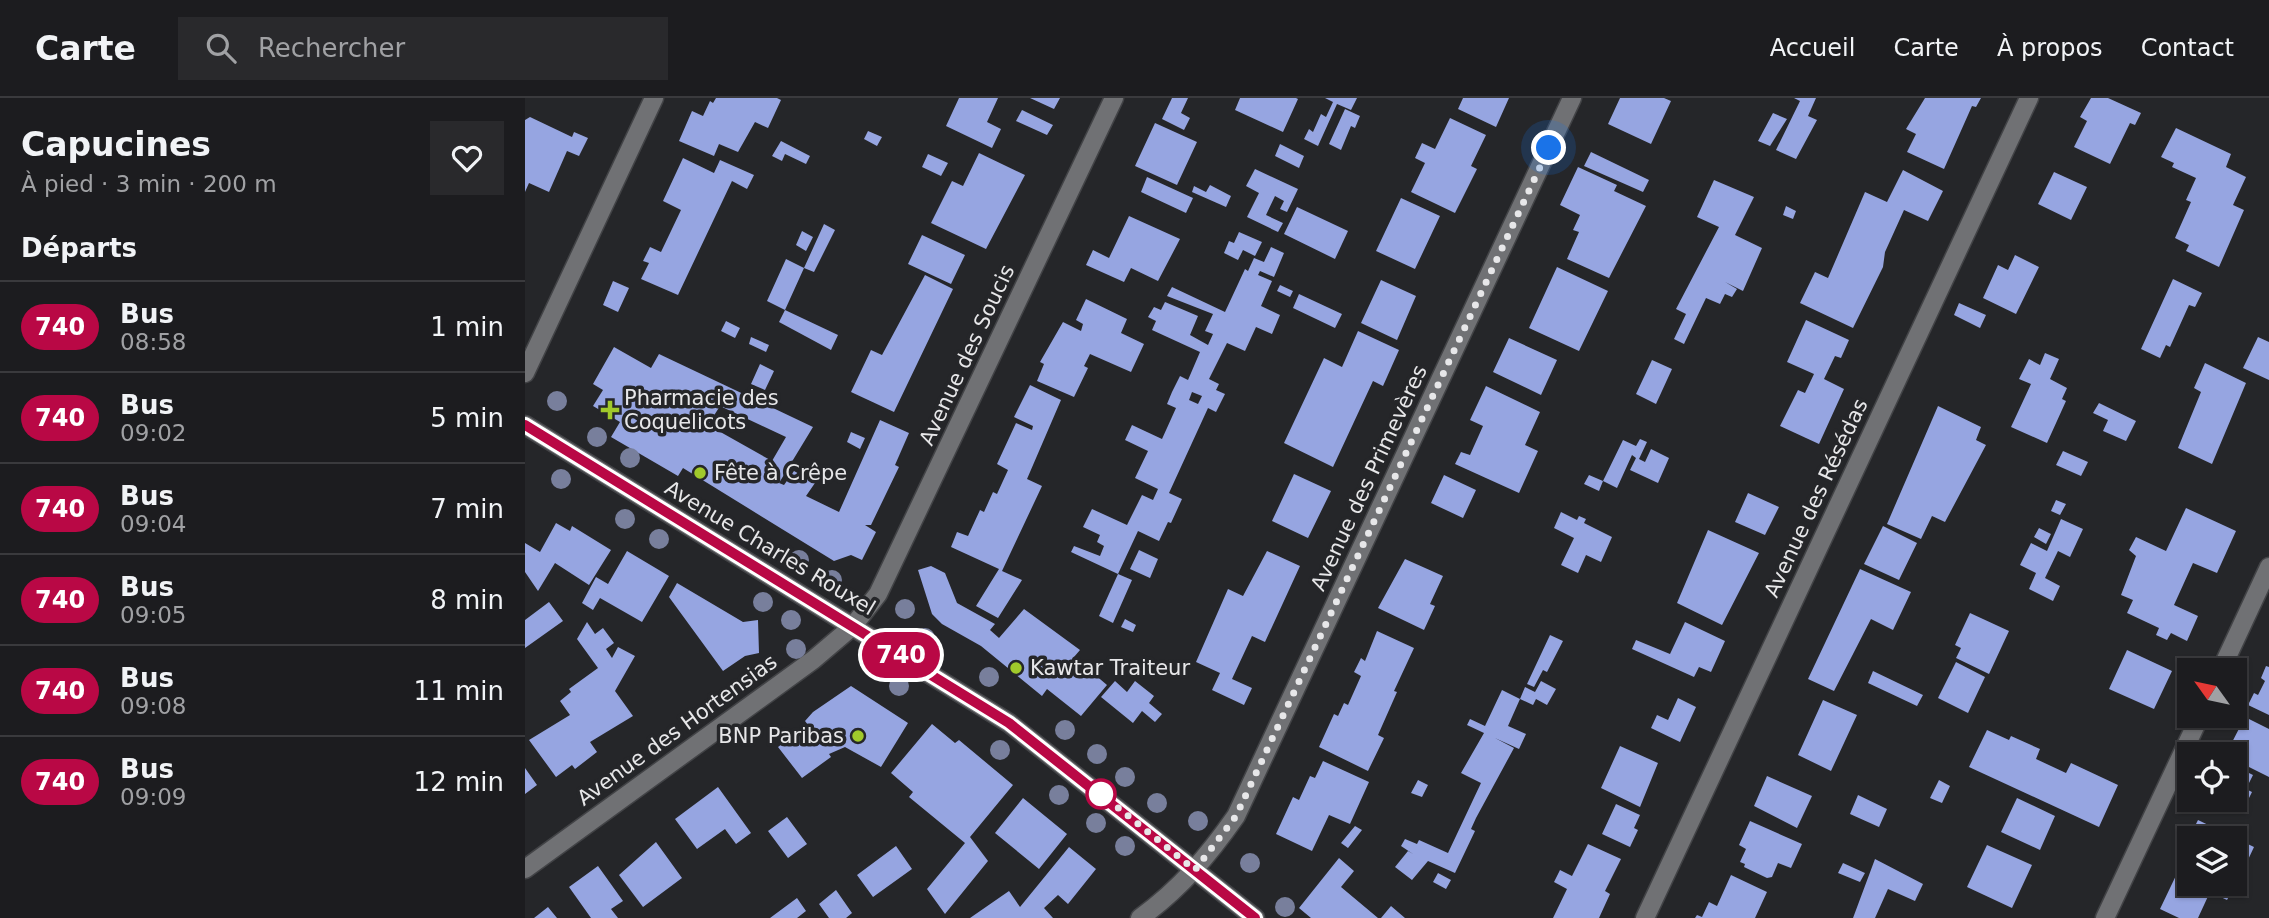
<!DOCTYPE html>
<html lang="fr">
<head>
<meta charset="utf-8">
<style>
	:root { --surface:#1c1c1f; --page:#29292c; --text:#f1f3f6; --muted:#a0a1a4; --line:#3a3a3d }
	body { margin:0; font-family:"DejaVu Sans",sans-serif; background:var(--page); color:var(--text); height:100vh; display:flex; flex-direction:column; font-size:26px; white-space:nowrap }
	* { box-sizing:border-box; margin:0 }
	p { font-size:23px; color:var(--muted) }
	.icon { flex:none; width:38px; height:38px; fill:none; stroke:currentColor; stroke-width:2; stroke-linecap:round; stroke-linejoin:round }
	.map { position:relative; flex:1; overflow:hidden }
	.drawer { display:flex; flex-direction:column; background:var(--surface); width:525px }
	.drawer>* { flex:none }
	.badge { padding:0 14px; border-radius:23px; font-size:24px; line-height:46px }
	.needle { width:46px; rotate:303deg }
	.tools { position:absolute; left:1652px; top:560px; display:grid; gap:14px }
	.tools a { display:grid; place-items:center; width:70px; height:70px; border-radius:0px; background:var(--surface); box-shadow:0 2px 5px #0004,0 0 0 2px var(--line); font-size:35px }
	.you { position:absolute; width:35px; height:35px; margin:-18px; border:5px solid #fff; border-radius:50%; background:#1a73e8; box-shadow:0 0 0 10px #1a73e833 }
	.map>.badge { position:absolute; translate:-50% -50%; box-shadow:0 0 0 4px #fff }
	h2 { padding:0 21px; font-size:26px; line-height:63px }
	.round { display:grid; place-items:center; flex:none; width:74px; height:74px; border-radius:0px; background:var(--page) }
	.headline { display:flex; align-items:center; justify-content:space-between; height:119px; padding:0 21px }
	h1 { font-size:33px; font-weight:700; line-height:52px }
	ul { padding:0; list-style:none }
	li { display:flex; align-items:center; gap:21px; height:91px; padding:0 21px; border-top:2px solid var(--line) }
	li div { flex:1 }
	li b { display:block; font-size:26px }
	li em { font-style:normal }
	li .badge { min-width:77px; font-weight:700; text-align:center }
	header { display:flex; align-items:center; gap:42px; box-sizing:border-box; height:98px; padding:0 35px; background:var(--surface); border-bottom:2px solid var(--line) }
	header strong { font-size:33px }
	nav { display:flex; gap:38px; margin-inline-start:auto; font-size:24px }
	.search { width:490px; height:63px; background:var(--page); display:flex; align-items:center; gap:18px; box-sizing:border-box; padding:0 24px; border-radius:0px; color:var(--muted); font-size:26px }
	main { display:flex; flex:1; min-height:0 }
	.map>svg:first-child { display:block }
	.building { fill:#96a5e1; fill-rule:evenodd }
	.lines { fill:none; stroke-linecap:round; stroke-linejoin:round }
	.street-casing { stroke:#424346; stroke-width:21 }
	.secondary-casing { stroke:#424346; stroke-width:21 }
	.street { stroke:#707174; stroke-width:18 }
	.secondary { stroke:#707174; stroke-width:18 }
	.tree { fill:#787f9c }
	.line-casing { stroke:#fff; stroke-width:16 }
	.line { stroke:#b90845; stroke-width:10 }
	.walk { stroke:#e7e7e9; stroke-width:7; stroke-dasharray:0 12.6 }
	.poi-dot { fill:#a0c92b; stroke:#252629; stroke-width:2.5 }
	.stop-dot { fill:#fff; stroke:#b90845; stroke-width:3.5 }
	.labels { text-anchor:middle; stroke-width:7; stroke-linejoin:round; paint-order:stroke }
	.street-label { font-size:21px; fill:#e7e7e9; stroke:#252629 }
	.poi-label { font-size:21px; fill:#e7e7e9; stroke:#252629; text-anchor:start }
</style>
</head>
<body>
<header>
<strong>Carte</strong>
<div class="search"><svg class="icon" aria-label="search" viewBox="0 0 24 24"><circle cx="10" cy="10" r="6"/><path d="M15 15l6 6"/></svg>Rechercher</div>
<nav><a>Accueil</a><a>Carte</a><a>À propos</a><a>Contact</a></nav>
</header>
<main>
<section class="drawer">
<div class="headline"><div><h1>Capucines</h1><p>À pied · 3 min · 200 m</p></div><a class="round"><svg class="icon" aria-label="heart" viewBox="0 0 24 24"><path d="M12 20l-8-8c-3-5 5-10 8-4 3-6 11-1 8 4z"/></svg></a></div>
<h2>Départs</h2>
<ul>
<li><span class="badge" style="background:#b90845;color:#fff">740</span><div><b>Bus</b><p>08:58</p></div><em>1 min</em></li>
<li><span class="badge" style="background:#b90845;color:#fff">740</span><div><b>Bus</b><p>09:02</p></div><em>5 min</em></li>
<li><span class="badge" style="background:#b90845;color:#fff">740</span><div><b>Bus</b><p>09:04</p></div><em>7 min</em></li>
<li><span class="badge" style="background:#b90845;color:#fff">740</span><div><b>Bus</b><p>09:05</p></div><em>8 min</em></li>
<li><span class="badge" style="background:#b90845;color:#fff">740</span><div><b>Bus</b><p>09:08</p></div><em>11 min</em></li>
<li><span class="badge" style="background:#b90845;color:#fff">740</span><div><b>Bus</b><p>09:09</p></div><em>12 min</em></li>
</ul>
</section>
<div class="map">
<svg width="1744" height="820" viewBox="0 0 1744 820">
	<rect width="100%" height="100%" fill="#252629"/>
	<path class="building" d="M191,0H252L256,2L243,30L230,24L213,54L194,46L189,58L154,43L167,13L178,18L185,3L188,5Z
		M434,0H473L462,24L476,31L467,50L421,28Z
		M505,0H535L529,11Z
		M647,0H663L656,15L665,20L659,32L637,21Z
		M715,0H771L773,1L758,34L710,12Z
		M800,0H832L826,12L812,6L793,48L779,41L784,31L788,34L796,16L801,19L808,4Z
		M938,0H984L971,29L933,11Z
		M1095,0H1139L1146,3L1126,46L1083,26Z
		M1269,0H1291L1283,18L1292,22L1271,61L1251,52L1275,3Z
		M1400,0H1456L1451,9L1447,8L1419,71L1382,54L1391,36L1381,31Z
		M1566,0H1583L1616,15L1610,27L1605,25L1585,66L1549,49L1562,23L1555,19Z
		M820,11L835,18L830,30L826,28L816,52L804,46Z
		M497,12L528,27L522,37L491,23Z
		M1248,15L1262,21L1245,48L1233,43Z
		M5,19L47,39L49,34L63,40L54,58L42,53L24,94L4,85L0,94V22Z
		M925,20L961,37L946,68L952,71L930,115L886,94L900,65L890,60L897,45L910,51Z
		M630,25L672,44L652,87L610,68Z
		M1651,30L1706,56L1701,69L1721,79L1708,107L1719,112L1694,169L1661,153L1664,147L1650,140L1666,104L1661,102L1671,80L1647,69L1649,65L1636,59Z
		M343,33L357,39L352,48L339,41Z
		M256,43L285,58L281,66L260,56L257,63L247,58Z
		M755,46L779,58L774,70L750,58Z
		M1066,54L1124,82L1118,94L1059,68Z
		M454,55L500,77L461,151L406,125L427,83L438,88Z
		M403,56L423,65L416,78L397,69Z
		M158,60L189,75L195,62L229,77L222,91L207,83L153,197L116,181L124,165L118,163L125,149L136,154L156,112L138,103Z
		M1053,69L1092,87L1089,93L1121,108L1084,180L1042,161L1054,134L1048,132L1055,117L1035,107Z
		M730,71L773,91L762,114L755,111L759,103L750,98L741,117L758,125L753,134L722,119L734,95L721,88Z
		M1378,72L1418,93L1403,123L1379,112L1360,154L1358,169L1328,230L1275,205L1290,174L1303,180L1340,94L1362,104Z
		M1529,74L1562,89L1546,122L1513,106Z
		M622,79L668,100L661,115L616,94Z
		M1189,82L1229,99L1210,137L1237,150L1218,193L1200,184L1212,191L1207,199L1200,196L1195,206L1181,200L1159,246L1149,241L1161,216L1151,211L1194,129L1172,119Z
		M685,87L706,98L701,109L667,94L669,88L681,94Z
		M876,100L915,118L890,171L851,153Z
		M1261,108L1271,113L1268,121L1258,117Z
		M772,109L823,133L810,161L759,136Z
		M604,118L655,141L633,183L606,170L599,184L561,167L568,152L584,160Z
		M299,126L310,132L289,174L279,170Z
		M277,133L288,139L281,153L271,147Z
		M714,134L737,144L730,158L718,152L713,162L699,155L704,143L709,145Z
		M397,137L440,157L426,186L383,166Z
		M746,149L759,155L749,179L735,173L733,177L747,183L736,208L755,217L747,236L731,229L720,253L702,245L684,281L694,286L691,292L700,296L691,314L683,310L644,395L657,401L646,425L643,424L634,443L613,433L593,476L546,454L549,448L575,458L579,448L572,444L575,437L558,429L567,411L602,427L617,397L628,402L633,391L610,380L623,353L600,342L607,327L637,341L651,310L642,306L647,294L655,278L663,282L675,254L627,232L631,223L623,219L629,209L636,212L640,204L673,218L665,237L683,247L688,236L680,233L688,216L642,198L647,189L700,214L720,171L723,173L729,160L739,164ZM667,294L677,298L673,306L664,302Z
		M1490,157L1514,169L1491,216L1458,200L1473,167L1483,172Z
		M261,161L279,170L260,212L313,237L306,252L254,224L260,212L242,203Z
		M1032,169L1083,193L1054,253L1004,230Z
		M400,177L428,191L369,314L326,294L346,252L357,257Z
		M1648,181L1677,195L1670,209L1664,207L1645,249L1641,247L1635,260L1616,251Z
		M856,182L891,198L872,242L836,225Z
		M88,183L104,190L93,214L78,207Z
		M755,187L768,193L765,199L752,193Z
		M774,196L817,216L810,230L768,210Z
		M561,201L602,221L596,235L619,246L606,274L565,256L559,268L563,270L549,299L512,283L519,266L515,264L538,224L556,233L558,226L551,222Z
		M1434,205L1461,217L1455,230L1429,217Z
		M1281,222L1324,242L1316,260L1310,258L1299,281L1319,291L1294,346L1255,328L1273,292L1280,295L1289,276L1262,264Z
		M201,223L215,230L210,240L196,233Z
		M833,233L874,252L858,288L848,283L808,369L759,345L799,260L817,269Z
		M226,239L244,247L241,254L224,246Z
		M1733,239L1744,244V282L1718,270Z
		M984,240L1032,262L1016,297L968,274Z
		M89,249L126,270L134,256L288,329L254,385L259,387L269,373L290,385L281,398L314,414L355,322L384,335L370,367L374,369L346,427H340L351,434L337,462L326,457L309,463L158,370L153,378L86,339L95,324L68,308L78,292L68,286ZM195,308L261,339L247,363L183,327Z
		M1520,255L1534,261L1525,281L1542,290L1537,301L1541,303L1522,345L1486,329L1506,286L1494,281L1504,261L1515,267Z
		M1127,262L1147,271L1131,306L1111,296Z
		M1680,265L1721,285L1687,366L1653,350L1676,294L1669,290Z
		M235,266L249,273L240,292L226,286Z
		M505,287L536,302L502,381L517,388L477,473L497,482L473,520L451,508L474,471L426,449L432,434L443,438L455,412L459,414L468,394L472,396L483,372L472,366L491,325L507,332L508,328L489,319Z
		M961,288L1015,314L1000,347L1013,353L994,395L930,366L936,354L945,357L958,328L945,322Z
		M1574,305L1611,323L1601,343L1578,333L1583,322L1568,315Z
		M1413,308L1456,329L1451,342L1461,347L1420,424L1407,418L1396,441L1362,426Z
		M326,334L340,340L335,351L322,344Z
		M1115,341L1122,344L1114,361L1120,364L1126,351L1144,360L1133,385L1105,372L1111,360L1107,357L1092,390L1078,383L1098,342L1111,348Z
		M1538,353L1563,364L1556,378L1531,367Z
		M769,376L806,393L783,440L747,423Z
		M919,377L951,392L938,420L906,405Z
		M1064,377L1078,383L1074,393L1059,386Z
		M1223,395L1254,409L1240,437L1210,424Z
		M1531,402L1541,406L1535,417L1526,413Z
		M1661,410L1711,433L1692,475L1668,465L1649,507L1673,518L1662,543L1646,535L1642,542L1631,537L1634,530L1602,515L1608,502L1596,497L1611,458L1604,452L1611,439L1641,453Z
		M1036,414L1052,422L1054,418L1061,421L1059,425L1087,439L1076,464L1061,457L1053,475L1036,467L1049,440L1029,430Z
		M1536,421L1558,431L1545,459L1533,453L1520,480L1535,488L1528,503L1504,491L1511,475L1495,467L1506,445L1522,453Z
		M31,425L45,433L47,428L86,452L64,487L30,465L13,493L0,474V445L15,454Z
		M1358,428L1392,445L1374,482L1339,466Z
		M1514,430L1526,436L1521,446L1509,439Z
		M1183,432L1234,455L1197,527L1152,505Z
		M614,452L633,461L625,480L605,471Z
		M102,453L144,478L117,524L75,500L68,512L57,505L71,479L83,486Z
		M742,453L775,468L740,544L727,538L707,581L727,590L719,607L687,592L695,575L671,564L703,491L718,498Z
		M880,461L918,478L905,506L910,508L899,532L853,510Z
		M406,468L420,475L432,505L470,526L465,532L474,540L499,511L555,552L549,559L582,587L556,618L522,591L517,598L456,548L417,526L407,516L393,472Z
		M1335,471L1386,494L1368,532L1346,521L1309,593L1283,581Z
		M593,476L607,482L588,525L574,518Z
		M152,485L218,524L233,522L234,555L220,558L198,573L144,499Z
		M24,504L38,523L0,550V522Z
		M1445,515L1484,533L1464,576L1431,560L1436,550L1430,547Z
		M600,521L611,527L608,534L596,529Z
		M62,524L70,536L78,530L89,545L81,551L87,560L93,549L110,558L90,593L108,618L65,644L72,654L50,671L47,667L31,679L4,642L45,617L35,603L46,594L44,591L73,570L52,541Z
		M1160,524L1200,543L1186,574L1174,569L1169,579L1107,551L1111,542L1145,556Z
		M852,533L889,550L869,593L872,594L853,637L859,640L843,673L794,649L809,616L813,618L819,605L823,607L836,578L829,574L836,560L840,563Z
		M1025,537L1038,543L1022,574L1018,572L1009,589L1002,586Z
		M1602,552L1647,573L1629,611L1584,591Z
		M1431,564L1460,579L1443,615L1413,600Z
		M1741,568L1744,569V617L1723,607L1729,595L1733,597L1740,583L1736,580Z
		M1348,573L1398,597L1392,608L1343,585Z
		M590,583L602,594L610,583L629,598L624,605L637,616L630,624L617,613L608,625L576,599Z
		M1016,583L1031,591L1022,607L1011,601L1008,607L995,601L1000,589L1010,594Z
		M326,588L383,625L356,669L320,649L304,656L306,659L277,680L253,649L283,627L280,623L288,614Z
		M977,592L995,601L983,628L1001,636L994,651L970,640L989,650L951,720L946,731L950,733L930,775L903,763L887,782L870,769L883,753L888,756L876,748L880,741L892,746L894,742L923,755L956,685L936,675L959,635L942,627L945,621L960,628Z
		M1153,600L1171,609L1155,644L1126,630L1132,617L1143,622Z
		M1298,602L1332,617L1306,673L1273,657Z
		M1720,619L1744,631V679L1710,662V656H1701Z
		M407,626L430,645L434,642L488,687L445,739L463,763L420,816L402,791L440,745L384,699L388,694L366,675Z
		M1462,632L1484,642L1486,638L1515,651L1511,661L1541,675L1546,665L1593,687L1574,729L1444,669Z
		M1095,648L1133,665L1115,709L1076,690Z
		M798,663L844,684L825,726L804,717L787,753L751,736L768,699L774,702L785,678L790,680Z
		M1710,668L1728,677L1721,691L1727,694L1721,706L1710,701Z
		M0,670L12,687L0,696Z
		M1242,678L1287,698L1272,730L1229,708Z
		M893,682L903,687L897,699L886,695Z
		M1414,682L1425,688L1417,705L1405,700Z
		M193,689L226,735L211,746L200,731L172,751L150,721Z
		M1333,697L1362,711L1354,729L1325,716Z
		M498,700L542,736L514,771L470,735Z
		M1492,700L1530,718L1515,752L1476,734Z
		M1091,706L1115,717L1109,730L1113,732L1105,749L1077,736Z
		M262,719L282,746L263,760L243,733Z
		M1673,722L1729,749L1714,781L1710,779V740H1664V758L1657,754Z
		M1225,723L1277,746L1266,770L1253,765L1247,779L1242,780L1219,769L1220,766L1215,764L1221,751L1214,747Z
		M830,728L837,732L823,750L816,745Z
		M131,744L157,780L118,809L94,777Z
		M1063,746L1096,761L1080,793L1085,796L1074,820H1028L1042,791L1029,784L1035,772L1047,778Z
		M1462,747L1507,767L1487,810L1442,789Z
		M371,748L387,771L348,799L332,777Z
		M544,749L571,771L543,806L533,797L519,810L528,820H445L484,793L495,809Z
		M814,760L829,773L816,789L853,820H786L774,810Z
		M1350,761L1398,786L1390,803L1363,791L1350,820H1328Z
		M1318,765L1340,775L1335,784L1313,775Z
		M1656,767L1664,771V786H1697L1708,791L1702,802L1685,794L1673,820H1654L1635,811Z
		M73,768L98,803L86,811L93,820H66L44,789Z
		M913,775L926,782L921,791L908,784Z
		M1206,777L1242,794L1230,820H1170L1172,817L1177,819L1184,804L1192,808Z
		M311,792L327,815L321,820H304L294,806Z
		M272,800L281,813L272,820H245Z
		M866,808L880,820H856Z
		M23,809L32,820H9Z"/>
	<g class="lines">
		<defs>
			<path id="street" d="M0,275L129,0
				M1696,572L1744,469
				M0,771L288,562L328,528L353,496L589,0
				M615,820C655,791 683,758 711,718L1047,0
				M1120,820L1504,0
				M1580,820L1675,618"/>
			<path id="secondary" d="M0,327L484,625L730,820"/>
		</defs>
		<use href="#street" class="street-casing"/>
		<use href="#secondary" class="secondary-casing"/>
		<use href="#street" class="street"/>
		<use href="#secondary" class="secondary"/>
	</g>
	<g class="tree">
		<circle cx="32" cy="303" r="10"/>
		<circle cx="72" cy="339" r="10"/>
		<circle cx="105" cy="360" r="10"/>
		<circle cx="36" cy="381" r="10"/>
		<circle cx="100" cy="421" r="10"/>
		<circle cx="134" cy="441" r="10"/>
		<circle cx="274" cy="462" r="10"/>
		<circle cx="307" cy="482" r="10"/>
		<circle cx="238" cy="504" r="10"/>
		<circle cx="380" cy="511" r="10"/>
		<circle cx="266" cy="522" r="10"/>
		<circle cx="400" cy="540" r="10"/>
		<circle cx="271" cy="551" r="10"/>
		<circle cx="464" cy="579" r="10"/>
		<circle cx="374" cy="588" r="10"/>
		<circle cx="540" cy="632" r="10"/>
		<circle cx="475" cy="652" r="10"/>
		<circle cx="572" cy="656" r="10"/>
		<circle cx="600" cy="679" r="10"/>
		<circle cx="534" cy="697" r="10"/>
		<circle cx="632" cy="705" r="10"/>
		<circle cx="673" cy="723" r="10"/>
		<circle cx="571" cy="725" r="10"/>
		<circle cx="600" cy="748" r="10"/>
		<circle cx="725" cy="765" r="10"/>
		<circle cx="760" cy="809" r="10"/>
	</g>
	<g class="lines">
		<defs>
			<path id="line" d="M0,327L484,625L730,820"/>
		</defs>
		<use href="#line" class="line-casing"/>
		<use href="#line" class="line"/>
		<path class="walk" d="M576,696L570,691L670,772L711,718L1024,50"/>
	</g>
	<g class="poi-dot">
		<path d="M81.5 301.5h7v7h7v7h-7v7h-7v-7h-7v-7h7z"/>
		<circle cx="175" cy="375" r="7"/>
		<circle cx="491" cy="570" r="7"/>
		<circle cx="333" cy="638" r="7"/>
	</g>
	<circle class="stop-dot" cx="576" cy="696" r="14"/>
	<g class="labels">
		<g class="street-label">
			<text transform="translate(442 257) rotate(-65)" y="7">Avenue des Soucis</text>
			<text transform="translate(844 380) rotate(-65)" y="7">Avenue des Primevères</text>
			<text transform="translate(1291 400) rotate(-65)" y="7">Avenue des Résédas</text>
			<text transform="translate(245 450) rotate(31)" y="7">Avenue Charles Rouxel</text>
			<text transform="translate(152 632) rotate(-36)" y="7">Avenue des Hortensias</text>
		</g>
		<g class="poi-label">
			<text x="99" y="307">Pharmacie des<tspan x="99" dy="24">Coquelicots</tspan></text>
			<text x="189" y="382">Fête à Crêpe</text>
			<text x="505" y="577">Kawtar Traiteur</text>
			<text x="319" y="645" text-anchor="end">BNP Paribas</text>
		</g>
	</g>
</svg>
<div class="tools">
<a><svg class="needle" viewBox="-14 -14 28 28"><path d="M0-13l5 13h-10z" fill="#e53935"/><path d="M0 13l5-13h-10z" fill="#a0a1a4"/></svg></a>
<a><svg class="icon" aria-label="locate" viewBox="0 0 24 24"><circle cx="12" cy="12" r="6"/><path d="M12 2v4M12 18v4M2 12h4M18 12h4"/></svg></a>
<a><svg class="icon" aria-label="layers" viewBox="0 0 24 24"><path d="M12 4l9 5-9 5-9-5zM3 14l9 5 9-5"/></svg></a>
</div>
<div class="you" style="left:1024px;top:50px"></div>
<b class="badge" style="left:376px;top:557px;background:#b90845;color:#fff">740</b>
</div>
</main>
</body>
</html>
